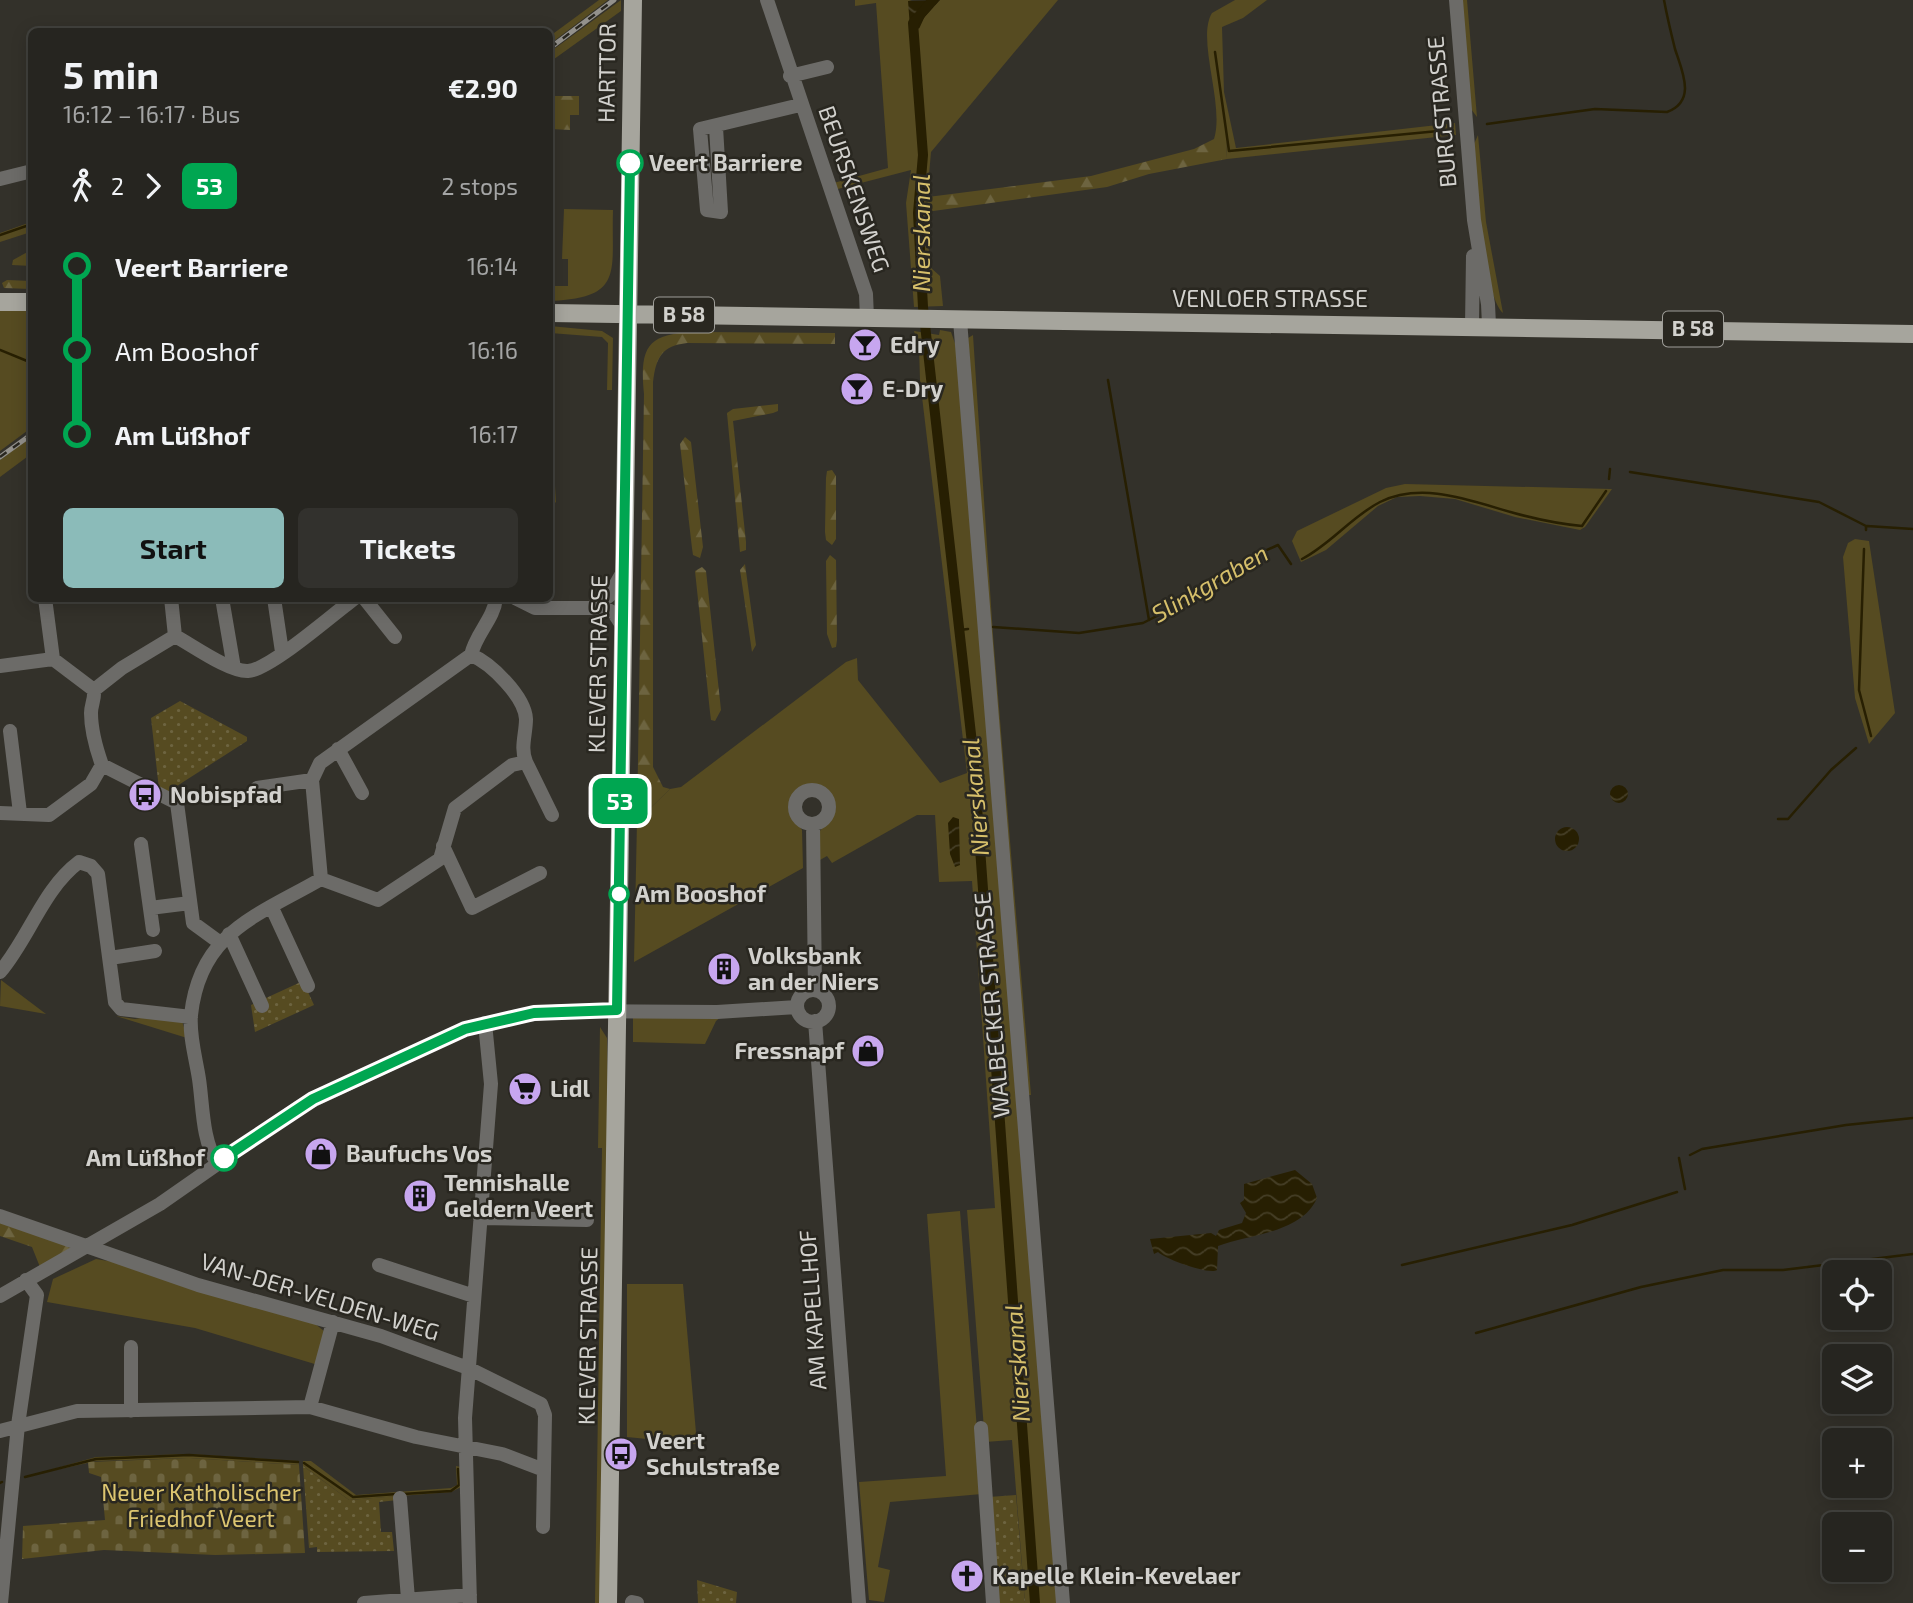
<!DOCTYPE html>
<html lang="en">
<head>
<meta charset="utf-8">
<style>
	:root { --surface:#262520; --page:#32312d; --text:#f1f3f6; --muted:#a4a5a5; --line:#42423e; --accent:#8bbbb9 }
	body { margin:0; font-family:"Exo 2",sans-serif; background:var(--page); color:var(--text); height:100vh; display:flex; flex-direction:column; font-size:26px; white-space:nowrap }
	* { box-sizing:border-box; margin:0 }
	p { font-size:23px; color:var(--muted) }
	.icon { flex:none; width:38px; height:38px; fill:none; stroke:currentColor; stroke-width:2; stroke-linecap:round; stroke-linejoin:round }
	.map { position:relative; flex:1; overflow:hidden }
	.drawer { position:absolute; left:28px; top:28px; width:525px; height:574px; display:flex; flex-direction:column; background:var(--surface); border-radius:10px; box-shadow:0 4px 18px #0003,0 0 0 2px var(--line) }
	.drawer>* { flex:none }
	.badge { padding:0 14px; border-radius:10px; font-size:24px; line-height:46px }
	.tools { position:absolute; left:1822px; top:1260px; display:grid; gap:14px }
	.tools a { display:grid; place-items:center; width:70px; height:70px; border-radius:10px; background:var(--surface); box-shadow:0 4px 18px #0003,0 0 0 2px var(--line); font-size:35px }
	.map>.badge { position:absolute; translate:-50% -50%; box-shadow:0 0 0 4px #fff }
	.legs { display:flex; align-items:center; gap:10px; height:77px; padding:0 35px; font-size:23px }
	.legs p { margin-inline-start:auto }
	.summary { display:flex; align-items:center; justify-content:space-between; height:119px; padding:0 35px }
	h1 { font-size:38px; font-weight:700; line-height:52px }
	.primary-button { display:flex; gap:14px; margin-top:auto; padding:14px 35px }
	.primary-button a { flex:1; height:80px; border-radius:10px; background:var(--accent); color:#111; font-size:28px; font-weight:700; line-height:80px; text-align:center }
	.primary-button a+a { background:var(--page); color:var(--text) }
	ul { padding:0 35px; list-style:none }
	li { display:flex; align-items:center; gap:24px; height:84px; font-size:26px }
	li i { display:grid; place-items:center; width:10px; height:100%; margin:0 9px; background:currentColor }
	li i::after { content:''; width:18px; height:18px; margin:-9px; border:5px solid; border-radius:50%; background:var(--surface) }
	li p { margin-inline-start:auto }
	li:first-child i { background:linear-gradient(#0000 50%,currentColor 0) }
	li:last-child i { background:linear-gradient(currentColor 50%,#0000 0) }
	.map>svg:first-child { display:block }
	.grass { fill:#564b21 }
	.forest { fill:url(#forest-firs) }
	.cemetery { fill:url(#cemetery-stones) }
	.park { fill:url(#park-dots) }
	.water { fill:url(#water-waves) }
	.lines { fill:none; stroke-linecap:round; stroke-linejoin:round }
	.stream { stroke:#271f02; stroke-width:2.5 }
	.canal { stroke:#271f02; stroke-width:10 }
	.minor { stroke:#6c6b68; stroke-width:14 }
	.major { stroke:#a6a59d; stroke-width:18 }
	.rail-casing { stroke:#93918c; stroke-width:5 }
	.rail { stroke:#292720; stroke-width:2.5; stroke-dasharray:8; stroke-linecap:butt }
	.line-1-casing { stroke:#fff; stroke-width:16 }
	.line-1 { stroke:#00a651; stroke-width:10 }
	.stop-1-dot { fill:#fff; stroke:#00a651; stroke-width:3.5 }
	.labels { text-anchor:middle; stroke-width:5; stroke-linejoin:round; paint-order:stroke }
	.shield { fill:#292720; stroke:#9f9e99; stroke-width:2 }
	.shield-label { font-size:21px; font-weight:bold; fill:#d2d1cd }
	.street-label { font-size:23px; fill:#d2d1cd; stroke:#292720 }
	.stop-label { font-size:23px; font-weight:bold; fill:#d2d1cd; stroke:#292720; text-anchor:start }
	.poi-label { font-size:23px; font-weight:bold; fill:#d2d1cd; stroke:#292720; text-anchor:start }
	.park-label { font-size:23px; fill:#dcc570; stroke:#292720 }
	.water-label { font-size:24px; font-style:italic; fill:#d6bf6a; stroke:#292720 }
</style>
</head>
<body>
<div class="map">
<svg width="1913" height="1603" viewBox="0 0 1913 1603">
	<defs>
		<pattern id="forest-firs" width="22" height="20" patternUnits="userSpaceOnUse" patternTransform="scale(1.75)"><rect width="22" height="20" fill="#564b21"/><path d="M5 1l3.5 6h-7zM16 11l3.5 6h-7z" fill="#6d6440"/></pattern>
		<pattern id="cemetery-stones" width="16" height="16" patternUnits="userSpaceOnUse" patternTransform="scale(1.75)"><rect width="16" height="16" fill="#564b21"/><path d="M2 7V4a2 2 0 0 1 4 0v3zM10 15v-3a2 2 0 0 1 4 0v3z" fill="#6d6440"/></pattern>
		<pattern id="park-dots" width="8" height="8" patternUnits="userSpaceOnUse" patternTransform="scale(1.75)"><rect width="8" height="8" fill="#564b21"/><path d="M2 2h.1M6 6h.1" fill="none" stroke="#6d6440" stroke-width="1.8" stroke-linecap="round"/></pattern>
		<pattern id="water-waves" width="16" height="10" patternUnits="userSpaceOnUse" patternTransform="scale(1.75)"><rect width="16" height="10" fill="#271f02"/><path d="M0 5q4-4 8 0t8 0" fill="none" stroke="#453e26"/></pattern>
	</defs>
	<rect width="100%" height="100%" fill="#33312a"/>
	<path class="grass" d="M599,0H608L550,44V36Z
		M621,0V11L550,62V52Z
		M855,0H912L909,1L925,16L940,0H1058L931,152L926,210L930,267L940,276L943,306L914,307L906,203L911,170L834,190L830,184L888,168L876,3L855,6Z
		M1235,0H1267L1243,18L1222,27L1224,92L1236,148L1455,123L1456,135L1227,159L1226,139H1214C1225,105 1196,39 1212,13Z
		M1462,0H1467L1477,117L1471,109Z
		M1478,135L1486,222L1503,313C1482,294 1476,176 1474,144Z
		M564,209L613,210C611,272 625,298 550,301V286H568V259H562Z
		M31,222V232L0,242V233Z
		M31,250V266L12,265L13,260Z
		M0,307H32L31,428L0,451Z
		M550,326L602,331L613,338L612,390H607L608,343L602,337L550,333Z
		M940,330L951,332L957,349L1059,1603H1025L1012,1440L985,1442L967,1210L995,1208L972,881L939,882L935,815H917L832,863L827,856L820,860V831L832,813V800L820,787H801L792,796L789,808L802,830L803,868L634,962L637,821L670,789L681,787L846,662L857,658L858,680L940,783L967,773L920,380L919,348L914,331L939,335Z
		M973,335L993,635L1031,1095H1027L968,338Z
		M550,403L556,502L550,507Z
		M31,437V454L0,477V460Z
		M1405,484L1612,489L1585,527L1580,530L1515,517L1455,499L1420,496L1397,497L1378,506L1326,550L1301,562L1292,541L1297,531L1386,488Z
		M1855,539L1869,541L1895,713L1869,744L1855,698L1843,557L1848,543Z
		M1,980L46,1014L0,1006Z
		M633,1010L727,1012L716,1021L705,1044L633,1042Z
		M116,1016L135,1019L152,1016L182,1021L187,1038Z
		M600,1027L607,1038L609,1148L602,1603H595L602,1148H598Z
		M960,1211L982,1494L890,1502L878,1567L890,1570L884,1602L869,1600L859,1482L946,1476L927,1214Z
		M96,1259L114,1262L314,1323L324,1331L318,1365L195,1328L47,1302L53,1279Z
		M627,1284H683L697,1444L627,1437Z
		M189,1454L298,1461L299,1465L189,1458L96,1461L25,1477L96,1457Z
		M303,1461H311L356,1495L451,1488L457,1485L456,1466L461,1467V1487L451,1492L349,1500L303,1466Z"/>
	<path class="forest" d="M550,96H579V115H570V130L550,129Z
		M1214,139H1226L1227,159L1149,174L1107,187L926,212L928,197L1091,176L1194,149Z
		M7,280L31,281V289L4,288L2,283Z
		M699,332L835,333V344L687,343C662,346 656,357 653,382V767L663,787L670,789L637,821L644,394C639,344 649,333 699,332Z
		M778,404V411L773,413L733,421L746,542V550L740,552L727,413L733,409Z
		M685,437L691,442L703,547L700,558L693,555L692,548L680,444Z
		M832,470L836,476V539L832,545L826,540L825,532L826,478L827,471Z
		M830,555L836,560L837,640L836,647L832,648L827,634L826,561Z
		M745,564L756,645L752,652L740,570Z
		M702,567L706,571L721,710L715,721L711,720L710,712L695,571Z
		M0,1219L69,1244L71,1250L40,1267L32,1247L0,1236Z"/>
	<path class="cemetery" d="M189,1458L299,1465L305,1553L215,1555L104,1550L22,1559L23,1526L105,1520L101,1477L89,1473L88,1462Z"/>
	<path class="park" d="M180,701L247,737V741L166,793L159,789L151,718Z
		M303,981L314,1005L255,1032L251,1005Z
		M303,1466L349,1500L398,1496V1500L379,1502L381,1532H392L394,1551L317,1552V1547L309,1548Z
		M1016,1495L1025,1603H995L989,1497Z
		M697,1580L737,1592L736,1603H698Z"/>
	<path class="water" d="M940,0L925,16L919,29L910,28L908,1Z
		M1610 794a9 9 0 1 1 18 0a9 9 0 1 1-18 0Z
		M953,817L959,819L960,865L955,867L950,854L948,823Z
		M1555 839a12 12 0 1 1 24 0a12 12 0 1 1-24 0Z
		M1295,1170L1312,1184L1317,1198C1302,1233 1250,1234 1218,1246L1217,1270C1209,1275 1165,1259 1158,1252L1154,1254L1150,1239L1211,1233L1216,1236L1219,1230L1242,1223L1246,1213L1240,1203L1244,1200V1184Z"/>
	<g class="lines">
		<path class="stream" d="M1215,52L1229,151L1449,130
			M1487,124L1595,109L1667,112C1697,101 1682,71 1675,49C1671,33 1667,16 1664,0
			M0,235L32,224
			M0,350L32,363
			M1108,380L1149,620
			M1630,472L1819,502L1866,526V530
			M1609,479L1610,469
			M1867,526L1913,529
			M1864,549L1859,690L1871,736
			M1302,559C1331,544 1351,517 1380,502C1423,481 1471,501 1514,513C1536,519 1560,524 1582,526L1606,491
			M993,627L1079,633L1143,623L1206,591L1243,561L1278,545L1291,564
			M960,630L968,629
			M1778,819H1788L1831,770L1856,748
			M1690,1155L1702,1149L1846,1125L1913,1118
			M1679,1158L1685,1189
			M1402,1265L1572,1225L1677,1192
			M1476,1333L1641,1287L1723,1270H1783L1913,1254
			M304,1463L353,1497L397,1494
			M25,1477L96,1459L189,1455L298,1462
			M0,1483L2,1482
			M403,1494L451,1491L459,1485L458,1469"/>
		<path class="canal" d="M933,0L913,23L923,155L918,213L923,307L973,752L1035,1603"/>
		<path class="minor" d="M767,0L866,294L867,318
			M1456,0L1474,220L1488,304L1489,325
			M790,76L827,67
			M716,127L721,212L707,210L700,129L800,105
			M0,179L32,171
			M960,320L1063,1603
			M1472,325L1473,256
			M45,598L53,659
			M171,598L175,636C192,645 229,672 248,671C270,670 333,614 355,598
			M222,598L234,668
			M274,598L282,652
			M364,598L395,637
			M515,598L535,608H605L614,613L623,627
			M594,606L609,596L624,570
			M0,666L53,659L94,690L122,668L175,636
			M10,731L20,813
			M338,749L362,793
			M526,762L552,815
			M102,765L177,803L193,923L219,942
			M257,788L312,780
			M795 807a17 17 0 1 1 34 0a17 17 0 1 1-34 0Z
			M0,813L49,815L91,784L102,765C96,748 91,730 91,713C91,705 95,699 94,690
			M813,824L815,990
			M141,844L153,930
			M443,846L472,908L540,873
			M321,879L378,900L440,859L455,808L512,765L526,762C520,748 526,734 526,719C525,697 491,663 471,655
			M150,908L190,903
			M272,908L308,986
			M229,934L262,1006
			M110,958L155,951
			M0,972C29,938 43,889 79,862L91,866L98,874L115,1002L121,1009L191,1017
			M797 1006a16 16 0 1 1 32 0a16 16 0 1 1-32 0Z
			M815,1021L859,1603
			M217,1163C202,1140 203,1106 199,1079C196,1059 189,1036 191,1015C200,932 257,916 321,879L312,780L320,763L471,655C476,633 494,619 496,598
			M0,1216L198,1285L381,1336L468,1368L541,1404L545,1415L544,1470L502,1454L416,1437L310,1407L77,1411L0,1431
			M480,1218L587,1220
			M379,1265L474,1296
			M0,1296L160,1204L299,1107L465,1029L518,1016L561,1011L717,1012L797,1007
			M131,1347V1411
			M310,1407L333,1322
			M981,1428L993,1603
			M400,1498L408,1599
			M543,1527L544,1470
			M632,1602L637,1603
			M1,1603L18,1425L37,1295L26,1280
			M364,1603L470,1595
			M470,1603L465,1418L491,1084L485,1023"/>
		<path class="major" d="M0,302H32
			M550,313L1913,334
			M608,1603L633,0"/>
		<defs>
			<path id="rail" d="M550,48L614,0
				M0,457L32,434"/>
		</defs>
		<use href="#rail" class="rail-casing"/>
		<use href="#rail" class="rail"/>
	</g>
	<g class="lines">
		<defs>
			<path id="line-1" d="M224,1158L313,1099L465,1029L534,1013L617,1010L630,163"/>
		</defs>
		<use href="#line-1" class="line-1-casing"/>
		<use href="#line-1" class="line-1"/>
	</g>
	<defs>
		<symbol id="bar-disc" viewBox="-11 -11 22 22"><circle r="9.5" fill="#c7a6ef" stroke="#292720"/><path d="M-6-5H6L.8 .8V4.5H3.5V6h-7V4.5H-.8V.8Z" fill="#111"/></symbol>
		<symbol id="bus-disc" viewBox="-11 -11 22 22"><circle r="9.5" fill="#c7a6ef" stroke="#292720"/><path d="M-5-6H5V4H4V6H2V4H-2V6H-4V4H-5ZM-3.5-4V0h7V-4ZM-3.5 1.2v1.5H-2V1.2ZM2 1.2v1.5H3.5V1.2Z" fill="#111"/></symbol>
		<symbol id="building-disc" viewBox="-11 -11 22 22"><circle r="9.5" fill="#c7a6ef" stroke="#292720"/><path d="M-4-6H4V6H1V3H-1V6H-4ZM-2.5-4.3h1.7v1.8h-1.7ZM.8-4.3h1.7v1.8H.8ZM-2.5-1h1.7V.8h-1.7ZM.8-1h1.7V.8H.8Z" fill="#111"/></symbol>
		<symbol id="shop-disc" viewBox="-11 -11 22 22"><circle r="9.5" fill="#c7a6ef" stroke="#292720"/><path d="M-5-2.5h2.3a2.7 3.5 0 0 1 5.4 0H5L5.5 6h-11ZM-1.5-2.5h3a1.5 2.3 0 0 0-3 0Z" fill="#111"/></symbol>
		<symbol id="supermarket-disc" viewBox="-11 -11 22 22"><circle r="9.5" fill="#c7a6ef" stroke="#292720"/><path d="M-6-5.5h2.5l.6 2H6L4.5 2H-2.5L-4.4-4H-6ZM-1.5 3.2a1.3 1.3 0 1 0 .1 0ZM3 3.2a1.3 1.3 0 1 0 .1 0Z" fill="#111"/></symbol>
		<symbol id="church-disc" viewBox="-11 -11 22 22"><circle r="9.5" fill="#c7a6ef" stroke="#292720"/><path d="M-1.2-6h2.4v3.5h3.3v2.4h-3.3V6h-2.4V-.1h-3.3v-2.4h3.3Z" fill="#111"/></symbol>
	</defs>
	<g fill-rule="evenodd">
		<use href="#bar-disc" x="846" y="326" width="38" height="38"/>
		<use href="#bar-disc" x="838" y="370" width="38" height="38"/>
		<use href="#bus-disc" x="126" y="776" width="38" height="38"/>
		<use href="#building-disc" x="705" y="950" width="38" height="38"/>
		<use href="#shop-disc" x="849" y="1032" width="38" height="38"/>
		<use href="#supermarket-disc" x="506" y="1070" width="38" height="38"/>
		<use href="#shop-disc" x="302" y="1135" width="38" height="38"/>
		<use href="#building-disc" x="401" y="1177" width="38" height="38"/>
		<use href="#bus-disc" x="602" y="1435" width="38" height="38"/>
		<use href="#church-disc" x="948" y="1557" width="38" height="38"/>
	</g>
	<g class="stop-1-dot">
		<circle cx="630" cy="163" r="12"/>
		<circle cx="619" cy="894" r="9"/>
		<circle cx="224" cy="1158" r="12"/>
	</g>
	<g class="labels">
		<g class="shield">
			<rect x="654" y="297.5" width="60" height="35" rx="5"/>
			<rect x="1663" y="311.5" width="60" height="35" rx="5"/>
		</g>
		<g class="shield-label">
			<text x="684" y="322">B 58</text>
			<text x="1693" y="336">B 58</text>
		</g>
		<g class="street-label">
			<text transform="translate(607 73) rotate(-89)" y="8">HARTTOR</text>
			<text transform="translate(1442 112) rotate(-95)" y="8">BURGSTRASSE</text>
			<text transform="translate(854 189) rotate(71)" y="8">BEURSKENSWEG</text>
			<text x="1270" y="307">VENLOER STRASSE</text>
			<text transform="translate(598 664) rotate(-89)" y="8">KLEVER STRASSE</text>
			<text transform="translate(992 1005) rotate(-95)" y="8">WALBECKER STRASSE</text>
			<text transform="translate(320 1297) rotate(17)" y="8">VAN-DER-VELDEN-WEG</text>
			<text transform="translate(813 1310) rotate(-94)" y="8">AM KAPELLHOF</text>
			<text transform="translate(588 1336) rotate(-89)" y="8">KLEVER STRASSE</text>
		</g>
		<g class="stop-label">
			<text x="649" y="171">Veert Barriere</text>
			<text x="635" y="902">Am Booshof</text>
			<text x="205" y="1166" text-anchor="end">Am Lüßhof</text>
		</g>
		<g class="poi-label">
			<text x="890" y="353">Edry</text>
			<text x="882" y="397">E-Dry</text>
			<text x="170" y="803">Nobispfad</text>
			<text x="748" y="964">Volksbank<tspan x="748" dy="26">an der Niers</tspan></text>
			<text x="844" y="1059" text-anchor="end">Fressnapf</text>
			<text x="550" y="1097">Lidl</text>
			<text x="346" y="1162">Baufuchs Vos</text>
			<text x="444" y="1191">Tennishalle<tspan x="444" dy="26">Geldern Veert</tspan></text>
			<text x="646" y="1449">Veert<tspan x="646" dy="26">Schulstraße</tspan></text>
			<text x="992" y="1584">Kapelle Klein-Kevelaer</text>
		</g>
		<g class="park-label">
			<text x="201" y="1501">Neuer Katholischer<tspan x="201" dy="26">Friedhof Veert</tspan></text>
		</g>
		<g class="water-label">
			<text transform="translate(922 233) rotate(-90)" y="8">Nierskanal</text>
			<text transform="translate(1210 584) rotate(-30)" y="8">Slinkgraben</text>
			<text transform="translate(976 797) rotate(-95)" y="8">Nierskanal</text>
			<text transform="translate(1018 1363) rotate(-94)" y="8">Nierskanal</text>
		</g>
	</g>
</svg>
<div class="tools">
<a><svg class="icon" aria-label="locate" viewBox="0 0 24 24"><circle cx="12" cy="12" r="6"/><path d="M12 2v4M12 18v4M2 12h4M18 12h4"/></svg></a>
<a><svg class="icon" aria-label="layers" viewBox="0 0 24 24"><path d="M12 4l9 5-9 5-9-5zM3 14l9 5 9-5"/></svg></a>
<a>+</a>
<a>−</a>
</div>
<b class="badge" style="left:620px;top:801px;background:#00a651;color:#fff">53</b>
<section class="drawer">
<div class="summary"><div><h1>5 min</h1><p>16:12 – 16:17 · Bus</p></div><b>€2.90</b></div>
<div class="legs"><svg class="icon" aria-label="walk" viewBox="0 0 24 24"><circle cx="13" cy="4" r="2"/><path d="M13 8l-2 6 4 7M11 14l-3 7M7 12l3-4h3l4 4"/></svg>2<svg class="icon" aria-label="forward" viewBox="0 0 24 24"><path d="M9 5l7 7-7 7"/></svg><b class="badge" style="background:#00a651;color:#fff">53</b><p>2 stops</p></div>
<ul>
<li><i style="color:#00a651"></i><b>Veert Barriere</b><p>16:14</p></li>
<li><i style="color:#00a651"></i><span>Am Booshof</span><p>16:16</p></li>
<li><i style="color:#00a651"></i><b>Am Lüßhof</b><p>16:17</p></li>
</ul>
<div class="primary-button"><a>Start</a><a>Tickets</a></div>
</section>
</div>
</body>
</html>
